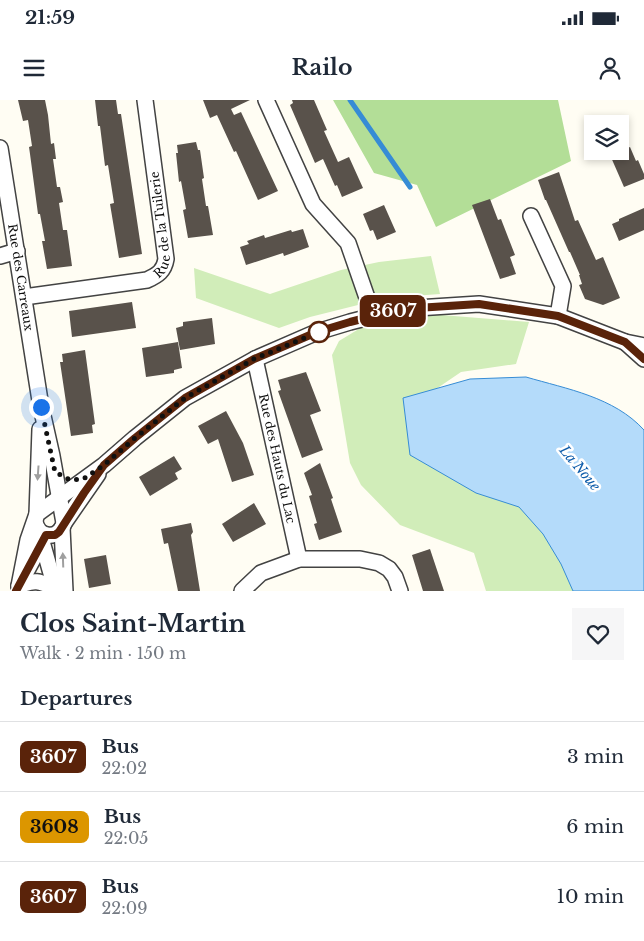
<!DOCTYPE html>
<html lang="en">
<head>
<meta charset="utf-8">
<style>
	:root { --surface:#fff; --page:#f6f6f7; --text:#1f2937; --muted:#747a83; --line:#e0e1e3 }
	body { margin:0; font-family:"Libre Baskerville",serif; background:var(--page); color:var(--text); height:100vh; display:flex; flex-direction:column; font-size:19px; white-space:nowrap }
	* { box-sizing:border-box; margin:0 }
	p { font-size:16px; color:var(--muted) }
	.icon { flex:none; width:28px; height:28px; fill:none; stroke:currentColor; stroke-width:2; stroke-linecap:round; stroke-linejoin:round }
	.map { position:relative; height:491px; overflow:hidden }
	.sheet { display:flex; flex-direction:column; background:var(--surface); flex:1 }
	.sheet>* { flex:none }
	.badge { padding:0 10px; border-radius:8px; font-size:18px; line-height:32px }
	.buttons { position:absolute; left:584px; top:15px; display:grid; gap:10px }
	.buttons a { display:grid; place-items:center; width:45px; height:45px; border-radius:0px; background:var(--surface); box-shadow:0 2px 8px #0003; font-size:25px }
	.you { position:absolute; width:25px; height:25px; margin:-12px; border:4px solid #fff; border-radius:50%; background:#1a73e8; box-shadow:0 0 0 8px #1a73e833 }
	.map>.badge { position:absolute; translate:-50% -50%; box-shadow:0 0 0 2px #fff }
	h2 { padding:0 20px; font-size:19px; line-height:45px }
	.round { display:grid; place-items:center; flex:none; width:52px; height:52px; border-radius:0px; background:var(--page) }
	.head { display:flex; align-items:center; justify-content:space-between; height:85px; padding:0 20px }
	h1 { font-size:24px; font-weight:700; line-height:38px }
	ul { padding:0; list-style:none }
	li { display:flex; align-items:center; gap:15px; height:70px; padding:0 20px; border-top:1px solid var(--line) }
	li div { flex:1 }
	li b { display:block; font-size:19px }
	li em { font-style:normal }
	li .badge { min-width:55px; font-weight:700; text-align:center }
	.status { display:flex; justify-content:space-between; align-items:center; height:35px; padding:0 25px; background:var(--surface); direction:ltr }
	.status svg { height:14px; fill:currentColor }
	header { display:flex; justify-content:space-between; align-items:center; height:65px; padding:0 20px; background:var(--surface); font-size:22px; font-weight:700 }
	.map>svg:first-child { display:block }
	.green { fill:#d1edb9 }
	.forest { fill:#b3de97 }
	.water { fill:#b4dbfa; stroke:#368cd5 }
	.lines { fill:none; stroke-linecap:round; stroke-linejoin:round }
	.stream { stroke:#368cd5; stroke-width:5 }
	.building { fill:#59524b }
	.street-casing { stroke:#434343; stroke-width:18 }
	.street { stroke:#fff; stroke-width:15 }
	.oneway { fill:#9f9f9f }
	.line-casing { stroke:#fff; stroke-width:11 }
	.line { stroke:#5a230a; stroke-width:8 }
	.walk { stroke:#101010; stroke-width:5; stroke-dasharray:0 9 }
	.stop-dot { fill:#fff; stroke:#5a230a; stroke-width:2.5 }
	.labels { text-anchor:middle; stroke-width:5; stroke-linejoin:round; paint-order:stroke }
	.street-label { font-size:12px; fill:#101010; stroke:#fff }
	.water-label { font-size:14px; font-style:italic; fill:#105eab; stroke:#fff }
</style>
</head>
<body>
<div class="status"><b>21:59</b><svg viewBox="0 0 49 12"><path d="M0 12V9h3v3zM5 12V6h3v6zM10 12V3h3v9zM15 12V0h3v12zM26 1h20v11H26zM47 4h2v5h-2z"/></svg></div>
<header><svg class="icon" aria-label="menu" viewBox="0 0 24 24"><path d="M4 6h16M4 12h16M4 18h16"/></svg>Railo<svg class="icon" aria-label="person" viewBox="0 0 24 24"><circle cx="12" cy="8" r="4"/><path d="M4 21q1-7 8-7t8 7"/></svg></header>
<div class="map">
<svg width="644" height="491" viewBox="0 0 644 491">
	<rect width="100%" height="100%" fill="#fffdf3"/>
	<path class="green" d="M431,156L440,194L386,198L310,217L279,228L196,198L194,168L270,194L341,170L379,162Z
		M429,214L529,222L516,264L461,272L417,302L529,403L587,491H486L474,453L400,425L361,385L350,363L332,255L339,241L367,224Z"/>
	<path class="forest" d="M333,0H558L571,61L436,127L417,85L374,73Z"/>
	<path class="water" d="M526,277C567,289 614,297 644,330V491H573L561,464L543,434L519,407L476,393L410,355L403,298L470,279Z"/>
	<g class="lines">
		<path class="stream" d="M350,0L410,87"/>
	</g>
	<path class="building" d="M18,0H45L48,15L51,44L54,43L56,59H53L57,87H60L63,102L59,103L63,130H67L72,166L47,169L42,141H45L40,114H38L30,54L29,47L32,46L28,20L23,21Z
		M95,0H116L118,14H121L142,154L119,158L110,104L114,103L108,65L105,66L100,26H98Z
		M203,0H250L231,9L234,15L241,12L278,91L258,100L236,51L234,52L217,15L210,18Z
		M292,0H314L327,30L324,31L338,62L349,57L363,88L342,97L337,85L335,86L323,59L315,63L290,5L293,3Z
		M196,42L198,50H200L204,78L202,79L206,106H208L213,135L188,138L183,110L186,109L181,81L179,82L176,53H178L177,45Z
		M630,47L636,61L638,60L644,74V79L624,87L610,55Z
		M559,72L575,121L578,120L596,160L603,157L620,198L603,205L585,199L579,185L582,184L579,175H580L570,152H569L546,100H545L538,80Z
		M490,99L498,120L501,119L515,155L510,157L516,174L500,179L472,105Z
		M384,105L396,132L377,140L373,130L370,131L363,114Z
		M644,108V130L619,141L612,124L619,121V119Z
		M303,129L309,147L284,156L283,153L246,165L240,147L249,144L247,141L264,135L265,138L291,130L292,132Z
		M132,202L136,228L72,237L69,211Z
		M212,218L215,244L180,250L176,228L183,226V222Z
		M178,242L182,268L174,270V273L146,277L142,248Z
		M85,250L95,324L92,325L93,333L71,336L60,262H63L62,254Z
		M306,272L321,311L310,315L323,350L302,358L278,291L281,290L278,280Z
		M226,311L243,343L254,375L232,382L218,339L208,344L198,326Z
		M174,356L182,369L175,373L178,379L150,396L139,377Z
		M320,363L333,398L331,399L342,432L319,440L314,424L317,423L309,396L312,395L304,373Z
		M254,403L266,424L233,442L222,424Z
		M191,423L193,432L191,435L200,491H178L168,443L164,444L161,429Z
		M430,449L444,491H423L412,455Z
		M106,455L111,484L89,488L84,459Z"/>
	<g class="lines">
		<defs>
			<g id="street">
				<path d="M266,0L313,104L348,143L373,215"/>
				<path id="s1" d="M0,48L41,307L52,356L64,423C59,440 39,439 35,422"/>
				<path d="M531,116L563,186L558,216"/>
				<path d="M0,156L17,151"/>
				<path id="s2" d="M24,197L147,180C158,175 164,171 166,159L145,0"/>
				<path d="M625,242L644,259"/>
				<path id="s3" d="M255,259L299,459"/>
				<path d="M37,414L40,329"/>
				<path d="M64,423L98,374"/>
				<path d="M62,428L65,491"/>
				<path d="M41,438L56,491"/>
				<path d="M25,474L46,435"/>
				<path d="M19,486L28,440L37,414L41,411L104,365L135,338L185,298L255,259L317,232L350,222L401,209L479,204L558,216L625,242L644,246"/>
				<path d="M19,486C35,479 39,481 55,488"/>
				<path d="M242,491L261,473L299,459H360L379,463L389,469L395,477L400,491"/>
			</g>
		</defs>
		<use href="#street" class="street-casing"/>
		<use href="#street" class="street"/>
	</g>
	<defs><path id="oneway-solid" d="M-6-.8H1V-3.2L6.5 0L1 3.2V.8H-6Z" transform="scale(1.25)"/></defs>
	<g class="oneway">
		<use href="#oneway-solid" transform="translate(38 373) rotate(94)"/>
		<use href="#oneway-solid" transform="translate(63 460) rotate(-92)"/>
	</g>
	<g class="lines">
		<defs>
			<path id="line" d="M16,491L46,435H55L59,432L84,393L104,365L135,338L185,298L254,259L317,232L350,222L401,209L479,204L558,216L625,242L644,259"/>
		</defs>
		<use href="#line" class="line-casing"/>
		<use href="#line" class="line"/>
		<path class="walk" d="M41,307L55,372L70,380L83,379L104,365L135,338L185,298L254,259L319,232"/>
	</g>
	<circle class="stop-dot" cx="319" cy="232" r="10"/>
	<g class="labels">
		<g class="street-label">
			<text dy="4" stroke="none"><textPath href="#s2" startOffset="188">Rue de la Tuilerie</textPath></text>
			<text dy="4" stroke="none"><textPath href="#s1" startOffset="131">Rue des Carreaux</textPath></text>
			<text dy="4" stroke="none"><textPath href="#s3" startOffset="102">Rue des Hauts du Lac</textPath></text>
		</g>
		<g class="water-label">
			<text transform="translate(580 368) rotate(50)" y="5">La Noue</text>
		</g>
	</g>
</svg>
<div class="buttons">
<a><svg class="icon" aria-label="layers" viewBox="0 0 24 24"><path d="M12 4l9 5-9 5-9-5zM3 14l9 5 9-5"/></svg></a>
</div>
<div class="you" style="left:41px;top:307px"></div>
<b class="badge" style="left:393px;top:211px;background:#5a230a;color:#fff">3607</b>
</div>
<section class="sheet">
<div class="head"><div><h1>Clos Saint-Martin</h1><p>Walk · 2 min · 150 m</p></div><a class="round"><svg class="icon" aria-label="heart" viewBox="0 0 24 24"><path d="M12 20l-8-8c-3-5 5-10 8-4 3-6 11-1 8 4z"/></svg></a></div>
<h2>Departures</h2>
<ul>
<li><span class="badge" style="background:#5a230a;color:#fff">3607</span><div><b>Bus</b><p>22:02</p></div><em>3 min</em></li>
<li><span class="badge" style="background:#dc9600;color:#111">3608</span><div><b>Bus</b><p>22:05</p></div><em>6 min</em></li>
<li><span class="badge" style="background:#5a230a;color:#fff">3607</span><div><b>Bus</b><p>22:09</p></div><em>10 min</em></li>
</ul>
</section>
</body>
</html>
